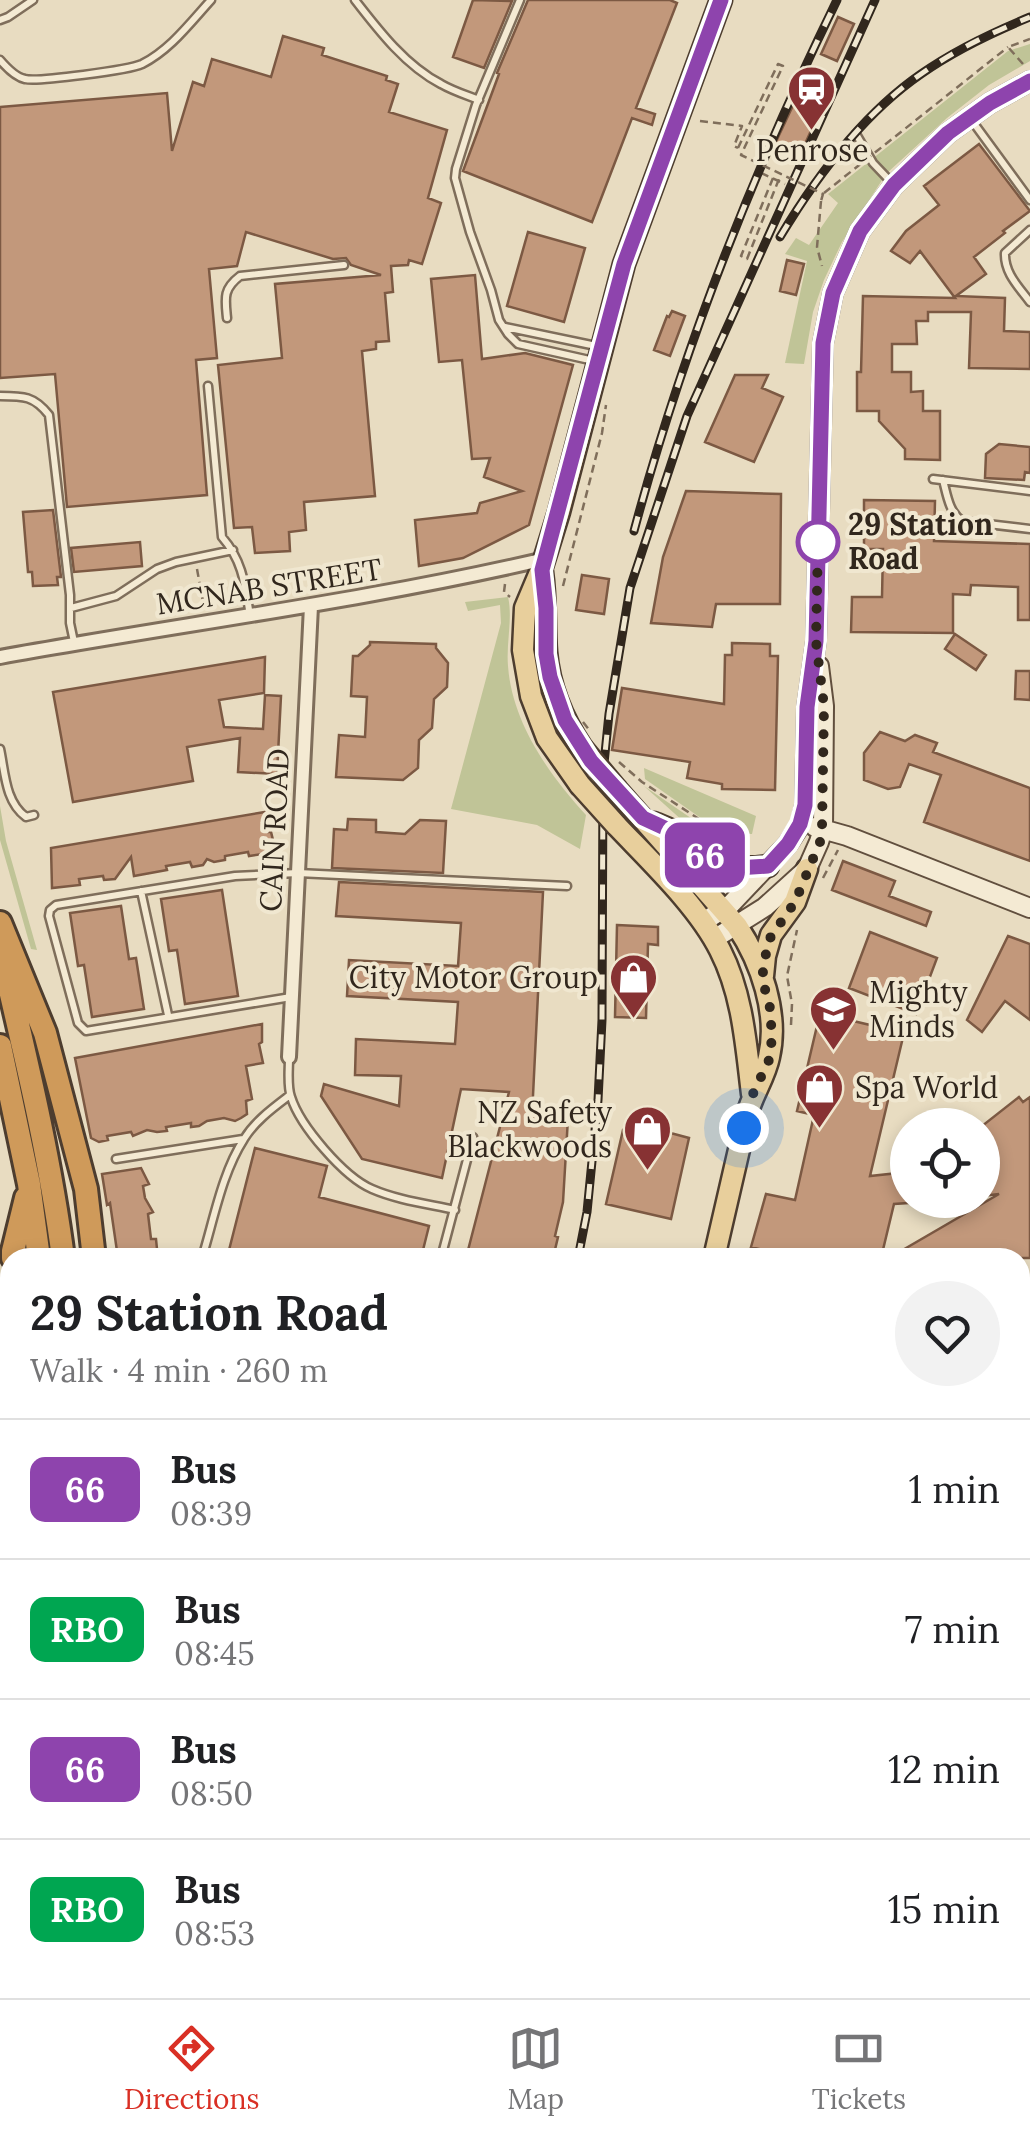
<!DOCTYPE html>
<html lang="en">
<head>
<meta charset="utf-8">
<style>
	:root { --surface:#fff; --page:#f2f2f2; --text:#202124; --muted:#757577; --line:#e0e0e0; --accent:#d93025 }
	body { margin:0; font-family:Lora,serif; background:var(--page); color:var(--text); height:100vh; display:flex; flex-direction:column; font-size:38px; white-space:nowrap }
	* { box-sizing:border-box; margin:0 }
	p { font-size:32px; color:var(--muted) }
	.icon { flex:none; width:55px; height:55px; fill:none; stroke:currentColor; stroke-width:2; stroke-linecap:round; stroke-linejoin:round }
	.map { position:relative; flex:1; overflow:hidden }
	.details { position:absolute; left:0px; top:1248px; width:1030px; height:752px; display:flex; flex-direction:column; background:var(--surface); border-radius:30px 30px 0 0; box-shadow:0 5px 15px #0003 }
	.details>* { flex:none }
	.badge { padding:0 20px; border-radius:15px; font-size:35px; line-height:65px }
	.controls { position:absolute; left:890px; top:1108px; display:grid; gap:20px }
	.controls a { display:grid; place-items:center; width:110px; height:110px; border-radius:50%; background:var(--surface); box-shadow:0 5px 15px #0003; font-size:50px }
	.you { position:absolute; width:50px; height:50px; margin:-25px; border:8px solid #fff; border-radius:50%; background:#1a73e8; box-shadow:0 0 0 15px #1a73e833 }
	.map>.badge { position:absolute; translate:-50% -50%; box-shadow:0 0 0 5px #fff }
	.round { display:grid; place-items:center; flex:none; width:105px; height:105px; border-radius:52px; background:var(--page) }
	.summary { display:flex; align-items:center; justify-content:space-between; height:170px; padding:0 30px }
	h1 { font-size:48px; font-weight:700; line-height:75px }
	ul { padding:0; list-style:none }
	li { display:flex; align-items:center; gap:30px; height:140px; padding:0 30px; border-top:2px solid var(--line) }
	li div { flex:1 }
	li b { display:block; font-size:38px }
	li em { font-style:normal }
	li .badge { min-width:110px; font-weight:700; text-align:center }
	.tab-bar { display:flex; justify-content:space-around; align-items:center; height:140px; border-top:2px solid var(--line); background:var(--surface); font-size:28px; color:var(--muted) }
	.tab-bar a { display:grid; justify-items:center; gap:5px }
	.tab-bar .current { color:var(--accent) }
	.map>svg:first-child { display:block }
	.green { fill:#c0c497 }
	.building { fill:#c2987b; stroke:#7c5943; stroke-width:2.5 }
	.lines { fill:none; stroke-linecap:round; stroke-linejoin:round }
	.service-casing { stroke:#7f6e5b; stroke-width:11 }
	.minor-casing { stroke:#7f6e5b; stroke-width:18 }
	.tertiary-casing { stroke:#7f6e5b; stroke-width:20 }
	.secondary-casing { stroke:#614f3e; stroke-width:22 }
	.primary-casing { stroke:#4d3d2f; stroke-width:25 }
	.motorway-casing { stroke:#4d3d2f; stroke-width:28 }
	.path { stroke:#7f6e5b; stroke-width:2.5; stroke-dasharray:8 5; stroke-linecap:butt }
	.service { stroke:#f4ead3; stroke-width:6 }
	.minor { stroke:#f4ead3; stroke-width:12 }
	.tertiary { stroke:#f4ead3; stroke-width:15 }
	.secondary { stroke:#f4ead3; stroke-width:18 }
	.primary { stroke:#e8cf9c; stroke-width:20 }
	.motorway { stroke:#cf9a5a; stroke-width:22 }
	.rail-casing { stroke:#31271d; stroke-width:9 }
	.rail { stroke:#f0e7d0; stroke-width:5; stroke-dasharray:15; stroke-linecap:butt }
	.primary-bridge-casing { stroke:#4d3d2f; stroke-width:25; stroke-linecap:butt }
	.path-bridge { stroke:#7f6e5b; stroke-width:2.5; stroke-dasharray:8 5; stroke-linecap:butt }
	.primary-bridge { stroke:#e8cf9c; stroke-width:20 }
	.line-casing { stroke:#fff; stroke-width:22 }
	.line { stroke:#8e44ad; stroke-width:15 }
	.walk { stroke:#31271d; stroke-width:10; stroke-dasharray:0 18 }
	.stop-dot { fill:#fff; stroke:#8e44ad; stroke-width:5 }
	.labels { text-anchor:middle; stroke-width:8; stroke-linejoin:round; paint-order:stroke }
	.poi-label { font-size:30px; fill:#31271d; stroke:#f0e7d0; text-anchor:end }
	.stop-label { font-size:30px; font-weight:bold; fill:#31271d; stroke:#f0e7d0; text-anchor:start }
	.street-label { font-size:30px; fill:#31271d; stroke:#f0e7d0 }
</style>
</head>
<body>
<div class="map">
<svg width="1030" height="1998" viewBox="0 0 1030 1998">
	<rect width="100%" height="100%" fill="#e8dcc1"/>
	<path class="green" d="M1030,44V61L989,85L947,118L886,174L842,242L824,280L813,312L804,364L785,363L807,261L785,254L796,238L809,245L838,203L828,194L1008,51Z
		M508,597C513,618 506,643 508,666C512,722 549,775 586,815L580,849L537,825L451,809L501,623L500,605L468,611L465,602Z
		M644,768L756,816L752,834H725L715,828L645,779Z
		M644,786L726,842L730,845L728,857L705,841Z
		M0,806L6,841L37,950L31,949L0,840Z
		M10,1591V1709L0,1710V1635Z
		M61,1990H176L169,1998H58Z"/>
	<path class="building" d="M473,0L512,1L484,68L453,57Z
		M528,0H670L677,3L636,108L655,114L652,125L632,118L592,222L463,171L499,74L497,73Z
		M838,17L854,24L837,61L821,54Z
		M283,36L324,48L322,55L387,76L386,80L398,84L389,112L447,130L428,198L441,203L422,264L409,260L408,265L391,266L393,292L385,293L389,341L376,342V349L362,351L375,496L304,502L306,530L289,532L290,551L255,553L252,527L234,528L218,365L282,358L275,284L381,275L351,265L346,258L333,259L246,232L237,266L209,269L217,358L196,360L207,495L67,507L55,374L0,378V107L167,93L172,151L193,82L204,86L212,59L271,77Z
		M796,99L821,109L798,159L773,148Z
		M979,144L1030,211L1003,231L1005,233L974,257L986,274L956,296L1005,298L1004,331L1030,332V369L969,368L971,312H928V321H916L917,344H892V372H911V392L923,391V411H940V460L905,459V449L879,421V411H857V372H861L863,296L955,298L920,251L910,263L891,251L906,231L939,205L924,186Z
		M528,232L585,248L564,322L507,306Z
		M787,260L804,264L796,295L780,291Z
		M475,275L482,359L525,353L573,365L529,525L463,558L419,566L415,520L477,513L480,503L522,491L484,477L490,458L472,459L462,360L439,362L431,279Z
		M672,311L685,316L670,356L654,350L667,316L669,317Z
		M735,375H768L762,388L783,397L754,462L705,442Z
		M999,444L1030,447V473L1025,472L1024,480L985,478L986,454Z
		M686,491L781,494L780,604H716L712,627L651,623L663,557Z
		M864,500L935,501L934,541L1030,544V620H1018V587L971,585L970,595L953,594V633L851,632L852,597H882L883,549H864Z
		M53,510L61,577H57L58,585L33,586L32,572H28L23,512Z
		M140,542L142,566L74,572L71,548Z
		M582,575L609,579L604,614L576,610Z
		M955,634L986,655L976,670L945,649Z
		M370,642L436,644V648L448,663L447,687L434,699L432,728L419,740L418,768L403,780L336,777L339,735L365,737L367,697L351,696L353,656H358L370,645Z
		M732,643L770,644V656H778L775,790L722,789V784L687,778L690,762L612,750L622,688L724,704L725,655H732Z
		M265,657L264,693L219,700L224,727L263,729L265,695L281,696L277,774L238,772L240,738L187,747L193,781L73,802L53,692Z
		M1016,671H1030V700L1015,699Z
		M880,732L905,741L915,735L937,743L933,752L1030,788V861L924,822L941,775L909,764L900,787L888,789L864,780V753Z
		M265,812L268,832H271L276,852L249,856L248,852L225,856V860L214,862L207,859L203,865L192,867L190,862L166,866L167,870L134,876L131,857L115,879L104,880L103,876L79,879L80,885L52,888L51,848Z
		M348,819L376,820V832L405,834L420,820L446,821L443,873L332,868L334,829L347,830Z
		M843,861L895,881L889,896L931,912L926,926L832,890Z
		M339,882L543,892L532,1116L568,1118L563,1202L555,1236L558,1237L553,1258H466L509,1092L461,1089L442,1178L362,1159L321,1096L324,1084L399,1106L401,1076L355,1075L356,1039L455,1044L458,1002L347,996L349,960L458,966L461,923L336,916Z
		M222,890L238,996L185,1004L177,950L169,951L161,899Z
		M121,906L129,959L136,958L144,1009L92,1017L84,965L78,966L70,913Z
		M617,925L658,927V945L648,944L646,1018L615,1017Z
		M870,932L937,958L916,1014L849,988Z
		M1008,936L1030,944V1020L1005,1001L982,1032L967,1020Z
		M824,996L853,1003L849,1020L904,1033L870,1176L908,1172V1203L894,1204L881,1258H795L751,1247L766,1194L795,1200L814,1115L797,1111Z
		M262,1024V1042L259,1044L263,1063L246,1066L252,1099L246,1101L247,1114L241,1118L235,1121L224,1118L207,1121L199,1126L191,1127V1123L166,1127L167,1131L157,1132L147,1130L133,1136L131,1132L107,1136L108,1140L99,1142L91,1138L75,1058Z
		M1019,1097L1023,1102L1030,1097V1258H889L999,1194L982,1196V1126Z
		M623,1130L665,1140L667,1132L689,1138L671,1219L606,1204Z
		M255,1148L327,1166L319,1197L429,1226L421,1258H227Z
		M141,1168L149,1184L143,1186L145,1198L153,1212L148,1214L151,1239H156L157,1249L153,1258H118L110,1203L107,1205L102,1174Z"/>
	<g class="lines">
		<defs>
			<path id="service" d="M355,0C379,31 406,66 441,84C453,91 466,95 479,100
				M520,0L476,105L456,169L455,178L470,232L491,290L499,320L508,334L518,344L594,361
				M0,20L8,17L33,0
				M0,60C6,67 15,77 25,79C38,82 129,70 142,64C170,50 190,23 211,0
				M970,118L1030,200
				M856,134L873,163L894,185
				M1030,230L1005,253C1004,273 1019,287 1030,302
				M227,318C225,298 223,289 240,276L344,265
				M505,327L601,347
				M208,386L222,537C243,561 245,585 250,616
				M0,396C24,396 34,396 49,415L70,595V623L74,642
				M933,479L1030,491
				M943,480C947,495 949,512 962,521L1030,529
				M71,608L116,596L157,569L176,562L233,550
				M0,749C5,772 5,802 26,817L34,815
				M141,891L168,1015
				M291,997L86,1031L78,1023L49,916L50,910L56,905L235,876L298,873L567,886
				M289,1058C289,1070 287,1086 291,1097C300,1126 344,1177 372,1189C397,1200 428,1204 455,1210
				M116,1159L243,1139
				M202,1258C214,1219 222,1173 244,1139C255,1121 273,1108 290,1095
				M441,1258L473,1137"/>
			<path id="minor" d="M0,657C182,624 365,601 545,559
				M289,1057L311,606"/>
			<path id="tertiary" d="M1020,1945L1030,1979"/>
			<path id="secondary" d="M815,827L847,836L1030,908
				M711,917L731,904L788,844L801,824L805,805L807,707L816,641L823,343L833,293L860,231L894,185L948,133L990,103L1030,81
				M714,939L765,907L807,869L819,842L823,829L824,706L819,666"/>
			<path id="primary" d="M542,572C546,600 544,624 546,652C549,686 563,720 582,748
				M580,785L547,738L531,696L523,650L525,608L541,570L559,512L624,264L721,0
				M617,790L737,926C761,962 779,1014 769,1057C765,1077 752,1095 747,1115C736,1162 725,1210 714,1258
				M654,823C664,827 675,831 684,838C717,862 724,872 768,866
				M616,825C650,861 698,906 720,950C743,995 746,1045 752,1094
				M763,976L765,956L771,935L795,902L807,869
				M0,1724L10,1722
				M0,1871L10,1870
				M237,1990L239,1998
				M257,1990L259,1998
				M546,1998L547,1990"/>
			<path id="motorway" d="M0,923L45,1033L86,1189L94,1258
				M3,960C26,1059 50,1157 63,1258
				M0,1046L29,1184L39,1258
				M13,1258V1251L26,1198
				M0,1605L10,1551
				M0,1932L10,1891
				M8,1998L10,1990
				M49,1998L52,1990"/>
		</defs>
		<use href="#service" class="service-casing"/>
		<use href="#minor" class="minor-casing"/>
		<use href="#tertiary" class="tertiary-casing"/>
		<use href="#secondary" class="secondary-casing"/>
		<use href="#primary" class="primary-casing"/>
		<use href="#motorway" class="motorway-casing"/>
		<path class="path" d="M1023,64L1008,47L1030,39
			M700,121L742,126L734,146L738,148
			M761,173L785,184
			M821,201L817,247L822,266
			M197,569L203,602
			M505,584L504,592L510,597
			M563,586L602,433L606,405
			M619,762L642,782L736,843L734,849
			M823,878L838,850
			M791,1025L792,1004L787,976L797,930"/>
		<use href="#service" class="service"/>
		<use href="#minor" class="minor"/>
		<use href="#tertiary" class="tertiary"/>
		<use href="#secondary" class="secondary"/>
		<use href="#primary" class="primary"/>
		<use href="#motorway" class="motorway"/>
		<defs>
			<path id="rail" d="M780,237C816,177 863,114 921,74C955,50 991,33 1030,17
				M634,531C683,348 754,170 837,0
				M578,1258L587,1212L598,1100L602,1020L603,773L609,714L630,588L687,416L875,0
				M199,1998L207,1990"/>
		</defs>
		<use href="#rail" class="rail-casing"/>
		<use href="#rail" class="rail"/>
		<defs>
			<path id="primary-bridge" d="M582,748L617,790
				M580,785L616,825"/>
		</defs>
		<use href="#primary-bridge" class="primary-bridge-casing"/>
		<path class="path-bridge" d="M738,148L778,64L783,66L741,155L823,194L821,201
			M773,178L741,256L747,259L781,174
			M824,193L1008,47
			M583,722L590,731"/>
		<use href="#primary-bridge" class="primary-bridge"/>
	</g>
	<g class="lines">
		<defs>
			<path id="line" d="M721,0L624,264L542,570L546,608V654L550,677L565,720L591,761L643,818L682,836L709,858L724,866L737,868L768,866L788,844L800,824L805,805L807,707L816,641L823,343L833,293L860,231L894,185L948,133L990,103L1030,81"/>
		</defs>
		<use href="#line" class="line-casing"/>
		<use href="#line" class="line"/>
		<path class="walk" d="M744,1128L752,1096L769,1060L772,1038L770,1008L762,978L768,941L795,902L820,842L822,828L824,706L816,641L818,542"/>
	</g>
	<defs>
		<symbol id="station-pin" viewBox="-11 -11 22 30"><path d="M0 17L-7.5 6A9.5 9.5 0 1 1 7.5 6Z" fill="#873233" stroke="#f0e7d0"/><path d="M-3-6H3Q5-6 5-4V2Q5 4 3 4L4.5 6H3L1.5 4h-3L-3 6H-4.5L-3 4Q-5 4-5 2V-4Q-5-6-3-6ZM-3.5-4v3h7v-3ZM-3.5 1v1.5H-2V1ZM2 1v1.5H3.5V1Z" fill="#fff"/></symbol>
		<symbol id="shop-pin" viewBox="-11 -11 22 30"><path d="M0 17L-7.5 6A9.5 9.5 0 1 1 7.5 6Z" fill="#873233" stroke="#f0e7d0"/><path d="M-5-2.5h2.3a2.7 3.5 0 0 1 5.4 0H5L5.5 6h-11ZM-1.5-2.5h3a1.5 2.3 0 0 0-3 0Z" fill="#fff"/></symbol>
		<symbol id="school-pin" viewBox="-11 -11 22 30"><path d="M0 17L-7.5 6A9.5 9.5 0 1 1 7.5 6Z" fill="#873233" stroke="#f0e7d0"/><path d="M0-5L7-2L0 1L-7-2ZM-4 1L0 2.5L4 1V4Q0 6-4 4Z" fill="#fff"/></symbol>
	</defs>
	<g fill-rule="evenodd">
		<use href="#station-pin" x="784" y="62" width="55" height="75"/>
		<use href="#shop-pin" x="606" y="950" width="55" height="75"/>
		<use href="#school-pin" x="806" y="982" width="55" height="75"/>
		<use href="#shop-pin" x="792" y="1060" width="55" height="75"/>
		<use href="#shop-pin" x="620" y="1102" width="55" height="75"/>
	</g>
	<circle class="stop-dot" cx="818" cy="542" r="20"/>
	<g class="labels">
		<g class="poi-label">
			<text x="812" y="161" text-anchor="middle">Penrose</text>
			<text x="598" y="988">City Motor Group</text>
			<text x="869" y="1003" text-anchor="start">Mighty<tspan x="869" dy="34">Minds</tspan></text>
			<text x="855" y="1098" text-anchor="start">Spa World</text>
			<text x="612" y="1123">NZ Safety<tspan x="612" dy="34">Blackwoods</tspan></text>
		</g>
		<g class="stop-label">
			<text x="848" y="535">29 Station<tspan x="848" dy="34">Road</tspan></text>
		</g>
		<g class="street-label">
			<text transform="translate(269 587) rotate(-9)" y="10">MCNAB STREET</text>
			<text transform="translate(275 830) rotate(-87)" y="10">CAIN ROAD</text>
		</g>
	</g>
</svg>
<div class="controls">
<a><svg class="icon" aria-label="locate" viewBox="0 0 24 24"><circle cx="12" cy="12" r="6"/><path d="M12 2v4M12 18v4M2 12h4M18 12h4"/></svg></a>
</div>
<div class="you" style="left:744px;top:1128px"></div>
<b class="badge" style="left:705px;top:855px;background:#8e44ad;color:#fff">66</b>
<section class="details">
<div class="summary"><div><h1>29 Station Road</h1><p>Walk · 4 min · 260 m</p></div><a class="round"><svg class="icon" aria-label="heart" viewBox="0 0 24 24"><path d="M12 20l-8-8c-3-5 5-10 8-4 3-6 11-1 8 4z"/></svg></a></div>
<ul>
<li><span class="badge" style="background:#8e44ad;color:#fff">66</span><div><b>Bus</b><p>08:39</p></div><em>1 min</em></li>
<li><span class="badge" style="background:#00a651;color:#fff">RBO</span><div><b>Bus</b><p>08:45</p></div><em>7 min</em></li>
<li><span class="badge" style="background:#8e44ad;color:#fff">66</span><div><b>Bus</b><p>08:50</p></div><em>12 min</em></li>
<li><span class="badge" style="background:#00a651;color:#fff">RBO</span><div><b>Bus</b><p>08:53</p></div><em>15 min</em></li>
</ul>
</section>
</div>
<nav class="tab-bar">
<a class="current"><svg class="icon" aria-label="directions" viewBox="0 0 24 24"><path d="M12 3l9 9-9 9-9-9zM9 14v-3h6M13 9l2 2-2 2"/></svg>Directions</a>
<a><svg class="icon" aria-label="map" viewBox="0 0 24 24"><path d="M3 6l6-2 6 2 6-2v14l-6 2-6-2-6 2zM9 4v14M15 6v14"/></svg>Map</a>
<a><svg class="icon" aria-label="tickets" viewBox="0 0 24 24"><path d="M3 7h18v10H3zM15 7v10"/></svg>Tickets</a>
</nav>
</body>
</html>
